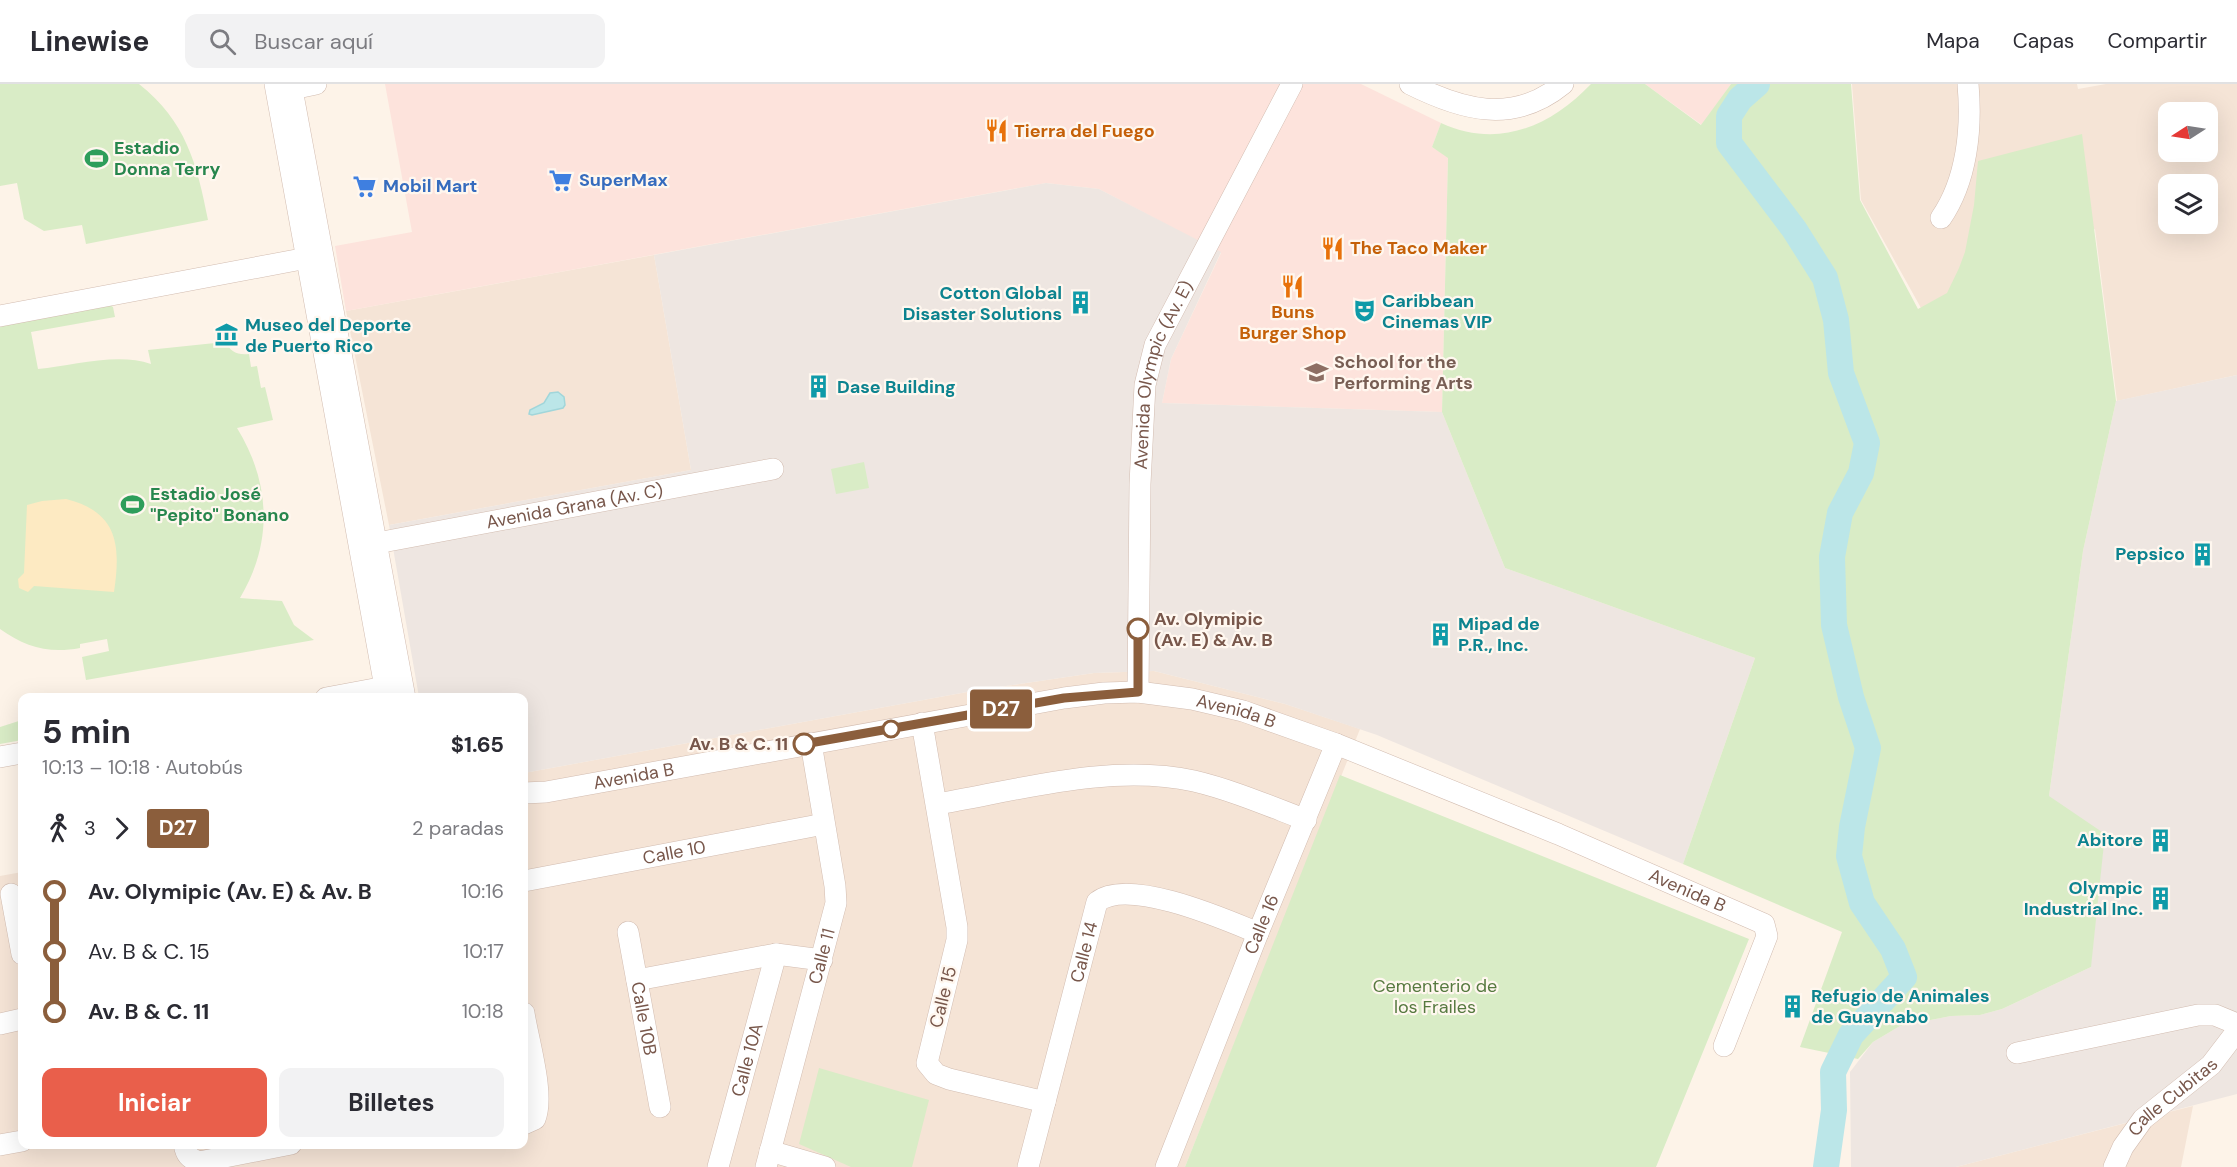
<!DOCTYPE html>
<html lang="es">
<head>
<meta charset="utf-8">
<style>
	:root { --surface:#fff; --page:#f2f2f3; --text:#2b2b33; --muted:#7c7c81; --line:#e1e1e2; --accent:#e95f4b }
	body { margin:0; font-family:"DM Sans",sans-serif; background:var(--page); color:var(--text); height:100vh; display:flex; flex-direction:column; font-size:22px; white-space:nowrap }
	* { box-sizing:border-box; margin:0 }
	p { font-size:20px; color:var(--muted) }
	.icon { flex:none; width:33px; height:33px; fill:none; stroke:currentColor; stroke-width:2; stroke-linecap:round; stroke-linejoin:round }
	.map { position:relative; flex:1; overflow:hidden }
	.panel { position:absolute; left:18px; top:609px; width:510px; height:456px; display:flex; flex-direction:column; background:var(--surface); border-radius:12px; box-shadow:0 6px 24px #0002 }
	.panel>* { flex:none }
	.badge { padding:0 12px; border-radius:4px; font-size:21px; line-height:39px }
	.needle { width:39px; rotate:258deg }
	.tools { position:absolute; left:2158px; top:18px; display:grid; gap:12px }
	.tools a { display:grid; place-items:center; width:60px; height:60px; border-radius:12px; background:var(--surface); box-shadow:0 6px 24px #0002; font-size:30px }
	.map>.badge { position:absolute; translate:-50% -50%; box-shadow:0 0 0 3px #fff }
	.legs { display:flex; align-items:center; gap:9px; height:66px; padding:0 24px; font-size:20px }
	.legs p { margin-inline-start:auto }
	.summary { display:flex; align-items:center; justify-content:space-between; height:102px; padding:0 24px }
	h1 { font-size:33px; font-weight:700; line-height:45px }
	.action { display:flex; gap:12px; margin-top:auto; padding:12px 24px }
	.action a { flex:1; height:69px; border-radius:12px; background:var(--accent); color:#fff; font-size:24px; font-weight:700; line-height:69px; text-align:center }
	.action a+a { background:var(--page); color:var(--text) }
	ul { padding:0 24px; list-style:none }
	li { display:flex; align-items:center; gap:21px; height:60px; font-size:22px }
	li i { display:grid; place-items:center; width:9px; height:100%; margin:0 8px; background:currentColor }
	li i::after { content:''; width:15px; height:15px; margin:-8px; border:4px solid; border-radius:50%; background:var(--surface) }
	li p { margin-inline-start:auto }
	li:first-child i { background:linear-gradient(#0000 50%,currentColor 0) }
	li:last-child i { background:linear-gradient(currentColor 50%,#0000 0) }
	header { display:flex; align-items:center; gap:36px; box-sizing:border-box; height:84px; padding:0 30px; background:var(--surface); border-bottom:2px solid var(--line) }
	header strong { font-size:28px }
	nav { display:flex; gap:33px; margin-inline-start:auto; font-size:21px }
	.search { width:420px; height:54px; background:var(--page); display:flex; align-items:center; gap:15px; box-sizing:border-box; padding:0 21px; border-radius:12px; color:var(--muted); font-size:22px }
	.map>svg:first-child { display:block }
	.residential { fill:#f5e4d6; fill-rule:evenodd }
	.commercial { fill:#fde3dc }
	.industrial { fill:#eee6e1 }
	.green { fill:#d9ecc6 }
	.sand { fill:#fdeac2 }
	.water { fill:#bbe6e8; stroke:#a1d6da; stroke-width:1.5 }
	.lines { fill:none; stroke-linecap:round; stroke-linejoin:round }
	.river { stroke:#bbe6e8; stroke-width:26 }
	.minor-casing { stroke:#d2bcb0; stroke-width:22 }
	.minor { stroke:#fff; stroke-width:21 }
	.line-1-casing { stroke:#fff; stroke-width:14 }
	.line-1 { stroke:#8b5e3c; stroke-width:9 }
	.stop-1-dot { fill:#fff; stroke:#8b5e3c; stroke-width:3 }
	.labels { text-anchor:middle; stroke-width:4.5; stroke-linejoin:round; paint-order:stroke }
	.food-label { font-size:18px; font-weight:bold; fill:#c56008; stroke:#fff7ef; text-anchor:start }
	.leisure-label { font-size:18px; font-weight:bold; fill:#27864d; stroke:#fff7ef; text-anchor:start }
	.shop-label { font-size:18px; font-weight:bold; fill:#366cbe; stroke:#fff7ef; text-anchor:start }
	.culture-label { font-size:18px; font-weight:bold; fill:#0d838f; stroke:#fff7ef; text-anchor:start }
	.education-label { font-size:18px; font-weight:bold; fill:#785e54; stroke:#fff7ef; text-anchor:start }
	.street-label { font-size:18px; fill:#78574b; stroke:#fff7ef }
	.stop-label { font-size:18px; font-weight:bold; fill:#78574b; stroke:#fff7ef; text-anchor:start }
	.park-label { font-size:18px; fill:#56793f; stroke:#fff7ef }
</style>
</head>
<body>
<header>
<strong>Linewise</strong>
<div class="search"><svg class="icon" aria-label="search" viewBox="0 0 24 24"><circle cx="10" cy="10" r="6"/><path d="M15 15l6 6"/></svg>Buscar aquí</div>
<nav><a>Mapa</a><a>Capas</a><a>Compartir</a></nav>
</header>
<div class="map">
<svg width="2237" height="1083" viewBox="0 0 2237 1083">
	<rect width="100%" height="100%" fill="#fdf3e8"/>
	<path class="residential" d="M1852,0H2077L2078,5L2106,0H2237V291L2117,317L2095,145L1921,224L1861,116ZM2169,28H2208V68H2169ZM2169,100H2208V140H2169Z
		M654,171L691,386L389,441L346,227Z
		M1154,587L1285,620L1360,645L1185,1083H0V792L22,788V1060H524V689L978,606L1094,589Z
		M2193,1022L2181,1083H1956L2165,1029Z"/>
	<path class="commercial" d="M385,0H1361L1441,39L1432,63L1448,73L1442,328L1162,319L1171,275L1221,169L1099,105L1046,99L346,227L335,162L412,148Z
		M1645,0H1731L1702,41Z"/>
	<path class="industrial" d="M1046,99L1099,105L1221,168L1171,275L1162,319L1442,328L1505,484L1755,574L1683,780L1377,651L1285,620L1154,587L1094,589L978,606L524,689V614L419,613L389,441L691,386L654,171Z
		M2237,291V1010L1956,1083H1851L1850,988L1873,958L1900,942L1951,932L1980,931L2002,925L2091,883L2049,712L2083,467L2116,317Z"/>
	<path class="green" d="M0,0H139C186,37 197,80 208,136L86,160L82,141L44,147L24,135L17,99L0,102Z
		M1591,0H1645L1701,41L1731,0H1851L1860,116L1918,225L1947,209L1959,184L1965,168L1974,121L1978,77L2082,50L2116,317L2083,467L2049,712L2105,750L2091,883L2002,925L1980,931L1951,932L1900,942L1873,958L1858,975L1800,963L1842,848L1683,780L1755,574L1505,484L1442,328L1448,74L1432,63L1441,39C1498,65 1550,43 1591,0Z
		M110,221L113,223L115,233L31,248L38,285C72,282 117,268 151,280L148,266L215,259L226,256C229,268 237,271 249,270L251,283L257,282L261,304L265,303L273,336L237,344C271,399 273,459 240,514L282,517L294,541L314,556L86,596L82,573L109,567L107,555L80,560V564C49,570 25,563 0,545V242Z
		M864,378L869,404L836,410L831,385Z
		M22,636V656L0,660V643Z
		M1340,691L1749,855L1656,1083H1185Z
		M819,984L929,1016L912,1083H851L799,1060Z"/>
	<path class="sand" d="M66,415C118,428 121,461 114,508L34,502L28,508L19,504L18,495L24,489L27,421L42,417Z"/>
	<path class="water" d="M558,308L564,313L565,321L563,324L532,331L529,330L530,326L544,319L550,309Z"/>
	<g class="lines">
		<path class="river" d="M1757,0L1740,15L1729,32V59L1794,145L1825,194L1836,236L1841,289L1867,359L1861,389L1840,429L1832,473L1834,541L1851,613L1868,664L1852,743L1849,772L1862,819L1893,865L1904,893L1851,951L1833,988L1834,1026L1826,1083"/>
		<defs>
			<g id="minor">
				<path d="M275,0L387,614"/>
				<path d="M291,0L405,614"/>
				<path d="M1410,0C1462,26 1513,41 1563,0"/>
				<path d="M278,8L316,0"/>
				<path d="M1941,134C1967,96 1972,45 1968,0"/>
				<path d="M0,232L307,174"/>
				<path id="s1" d="M377,459L773,385"/>
				<path id="s2" d="M1138,608L1140,400L1145,301L1155,261L1292,0"/>
				<path d="M326,614L385,603"/>
				<path d="M922,639L957,843V856L927,979L936,990L949,995L1045,1018"/>
				<path d="M0,673L22,669"/>
				<path id="s3" d="M524,709L546,708L1064,614L1104,609L1138,608L1192,615L1243,627L1336,660L1558,750L1764,840L1767,852L1724,962"/>
				<path d="M937,720C1019,706 1111,679 1194,697C1232,706 1269,722 1306,736"/>
				<path id="s4" d="M524,797L824,740"/>
				<path d="M11,810L22,870"/>
				<path id="s5" d="M628,848L660,1023"/>
				<path d="M637,896L776,870L822,876"/>
				<path d="M524,929C528,956 545,1011 535,1035L524,1040"/>
				<path d="M0,940L22,935"/>
				<path d="M2017,969L2198,931H2215L2237,940"/>
				<path d="M184,1060C186,1071 189,1074 199,1078L291,1060"/>
				<path d="M0,1061L22,1057"/>
				<path d="M770,1067L825,1083"/>
				<path id="s6" d="M718,1083L776,870"/>
				<path id="s7" d="M766,1083L836,819L835,802L811,659"/>
				<path id="s8" d="M1028,1083L1097,818C1128,793 1224,835 1258,849"/>
				<path id="s9" d="M1166,1083L1258,849L1336,660"/>
				<path id="s10" d="M2114,1083L2123,1063L2143,1035L2211,981L2237,947"/>
			</g>
		</defs>
		<use href="#minor" class="minor-casing"/>
		<use href="#minor" class="minor"/>
	</g>
	<g class="lines">
		<defs>
			<path id="line-1" d="M804,660L1064,614L1138,608V545"/>
		</defs>
		<use href="#line-1" class="line-1-casing"/>
		<use href="#line-1" class="line-1"/>
	</g>
	<defs>
		<symbol id="restaurant-bare" viewBox="-9 -9 18 18"><path d="M-5-6h1v4h1v-4h1v4h1v-4h1v5L-1.5 .5V6h-2V.5L-5-1ZM5-6V6H3V1.5H1.5Q1.5-4 5-6Z" fill="#e8710a" stroke="#fff7ef" stroke-width="2.5" paint-order="stroke"/></symbol>
		<symbol id="stadium-bare" viewBox="-9 -9 18 18"><path d="M0-5a6.5 5 0 1 0 0 10a6.5 5 0 1 0 0-10ZM-3.5-1.8h7v3.6h-7Z" fill="#2e9e5b" stroke="#fff7ef" stroke-width="2.5" paint-order="stroke"/></symbol>
		<symbol id="supermarket-bare" viewBox="-9 -9 18 18"><path d="M-6-5.5h2.5l.6 2H6L4.5 2H-2.5L-4.4-4H-6ZM-1.5 3.2a1.3 1.3 0 1 0 .1 0ZM3 3.2a1.3 1.3 0 1 0 .1 0Z" fill="#3f7fe0" stroke="#fff7ef" stroke-width="2.5" paint-order="stroke"/></symbol>
		<symbol id="building-bare" viewBox="-9 -9 18 18"><path d="M-4-6H4V6H1V3H-1V6H-4ZM-2.5-4.3h1.7v1.8h-1.7ZM.8-4.3h1.7v1.8H.8ZM-2.5-1h1.7V.8h-1.7ZM.8-1h1.7V.8H.8Z" fill="#0f9aa8" stroke="#fff7ef" stroke-width="2.5" paint-order="stroke"/></symbol>
		<symbol id="theatre-bare" viewBox="-9 -9 18 18"><path d="M-5-5.5Q0-4 5-5.5V0Q5 5 0 6Q-5 5-5 0ZM-3.3-2.5H-1v1.5H-3.3ZM1-2.5H3.3v1.5H1ZM-2.8 1Q0 5.5 2.8 1Z" fill="#0f9aa8" stroke="#fff7ef" stroke-width="2.5" paint-order="stroke"/></symbol>
		<symbol id="museum-bare" viewBox="-9 -9 18 18"><path d="M0-6L6-3V-2H-6V-3ZM-5-1h2V3h-2ZM-1-1h2V3h-2ZM3-1h2V3H3ZM-6 4H6V6H-6Z" fill="#0f9aa8" stroke="#fff7ef" stroke-width="2.5" paint-order="stroke"/></symbol>
		<symbol id="school-bare" viewBox="-9 -9 18 18"><path d="M0-5L7-2L0 1L-7-2ZM-4 1L0 2.5L4 1V4Q0 6-4 4Z" fill="#8d6e63" stroke="#fff7ef" stroke-width="2.5" paint-order="stroke"/></symbol>
	</defs>
	<g fill-rule="evenodd">
		<use href="#restaurant-bare" x="980" y="30" width="33" height="33"/>
		<use href="#stadium-bare" x="80" y="58" width="33" height="33"/>
		<use href="#supermarket-bare" x="544" y="80" width="33" height="33"/>
		<use href="#supermarket-bare" x="348" y="86" width="33" height="33"/>
		<use href="#restaurant-bare" x="1316" y="148" width="33" height="33"/>
		<use href="#restaurant-bare" x="1276" y="186" width="33" height="33"/>
		<use href="#building-bare" x="1064" y="202" width="33" height="33"/>
		<use href="#theatre-bare" x="1348" y="210" width="33" height="33"/>
		<use href="#museum-bare" x="210" y="234" width="33" height="33"/>
		<use href="#school-bare" x="1300" y="272" width="33" height="33"/>
		<use href="#building-bare" x="802" y="286" width="33" height="33"/>
		<use href="#stadium-bare" x="116" y="404" width="33" height="33"/>
		<use href="#building-bare" x="2186" y="454" width="33" height="33"/>
		<use href="#building-bare" x="1424" y="534" width="33" height="33"/>
		<use href="#building-bare" x="2144" y="740" width="33" height="33"/>
		<use href="#building-bare" x="2144" y="798" width="33" height="33"/>
		<use href="#building-bare" x="1776" y="906" width="33" height="33"/>
	</g>
	<g class="stop-1-dot">
		<circle cx="1138" cy="545" r="10"/>
		<circle cx="891" cy="645" r="8"/>
		<circle cx="804" cy="660" r="10"/>
	</g>
	<g class="labels">
		<g class="food-label">
			<text x="1014" y="53">Tierra del Fuego</text>
			<text x="1350" y="170">The Taco Maker</text>
			<text x="1293" y="234" text-anchor="middle">Buns<tspan x="1293" dy="21">Burger Shop</tspan></text>
		</g>
		<g class="leisure-label">
			<text x="114" y="70">Estadio<tspan x="114" dy="21">Donna Terry</tspan></text>
			<text x="150" y="416">Estadio José<tspan x="150" dy="21">"Pepito" Bonano</tspan></text>
		</g>
		<g class="shop-label">
			<text x="579" y="102">SuperMax</text>
			<text x="383" y="108">Mobil Mart</text>
		</g>
		<g class="culture-label">
			<text x="1062" y="215" text-anchor="end">Cotton Global<tspan x="1062" dy="21">Disaster Solutions</tspan></text>
			<text x="1382" y="223">Caribbean<tspan x="1382" dy="21">Cinemas VIP</tspan></text>
			<text x="245" y="247">Museo del Deporte<tspan x="245" dy="21">de Puerto Rico</tspan></text>
			<text x="837" y="309">Dase Building</text>
			<text x="2185" y="476" text-anchor="end">Pepsico</text>
			<text x="1458" y="546">Mipad de<tspan x="1458" dy="21">P.R., Inc.</tspan></text>
			<text x="2143" y="762" text-anchor="end">Abitore</text>
			<text x="2143" y="810" text-anchor="end">Olympic<tspan x="2143" dy="21">Industrial Inc.</tspan></text>
			<text x="1811" y="918">Refugio de Animales<tspan x="1811" dy="21">de Guaynabo</tspan></text>
		</g>
		<g class="education-label">
			<text x="1334" y="284">School for the<tspan x="1334" dy="21">Performing Arts</tspan></text>
		</g>
		<g class="street-label">
			<text dy="6" stroke="none"><textPath href="#s2" startOffset="321">Avenida Olympic (Av. E)</textPath></text>
			<text dy="6" stroke="none"><textPath href="#s1" startOffset="201">Avenida Grana (Av. C)</textPath></text>
			<text dy="6" stroke="none"><textPath href="#s3" startOffset="723">Avenida B</textPath></text>
			<text dy="6" stroke="none"><textPath href="#s3" startOffset="111">Avenida B</textPath></text>
			<text dy="6" stroke="none"><textPath href="#s4" startOffset="153">Calle 10</textPath></text>
			<text dy="6" stroke="none"><textPath href="#s3" startOffset="1209">Avenida B</textPath></text>
			<text dy="6" stroke="none"><textPath href="#s9" startOffset="261">Calle 16</textPath></text>
			<text dy="6" stroke="none"><textPath href="#s8" startOffset="222">Calle 14</textPath></text>
			<text dy="6" stroke="none"><textPath href="#s7" startOffset="218">Calle 11</textPath></text>
			<text transform="translate(943 913) rotate(-76)" y="6">Calle 15</text>
			<text dy="6" stroke="none"><textPath href="#s5" startOffset="88">Calle 10B</textPath></text>
			<text dy="6" stroke="none"><textPath href="#s6" startOffset="111">Calle 10A</textPath></text>
			<text dy="6" stroke="none"><textPath href="#s10" startOffset="93">Calle Cubitas</textPath></text>
		</g>
		<g class="stop-label">
			<text x="1154" y="541">Av. Olymipic<tspan x="1154" dy="21">(Av. E) &amp; Av. B</tspan></text>
			<text x="788" y="666" text-anchor="end">Av. B &amp; C. 11</text>
		</g>
		<g class="park-label">
			<text x="1435" y="908">Cementerio de<tspan x="1435" dy="21">los Frailes</tspan></text>
		</g>
	</g>
</svg>
<div class="tools">
<a><svg class="needle" viewBox="-14 -14 28 28"><path d="M0-13l5 13h-10z" fill="#e53935"/><path d="M0 13l5-13h-10z" fill="#7c7c81"/></svg></a>
<a><svg class="icon" aria-label="layers" viewBox="0 0 24 24"><path d="M12 4l9 5-9 5-9-5zM3 14l9 5 9-5"/></svg></a>
</div>
<b class="badge" style="left:1001px;top:625px;background:#8b5e3c;color:#fff">D27</b>
<section class="panel">
<div class="summary"><div><h1>5 min</h1><p>10:13 – 10:18 · Autobús</p></div><b>$1.65</b></div>
<div class="legs"><svg class="icon" aria-label="walk" viewBox="0 0 24 24"><circle cx="13" cy="4" r="2"/><path d="M13 8l-2 6 4 7M11 14l-3 7M7 12l3-4h3l4 4"/></svg>3<svg class="icon" aria-label="forward" viewBox="0 0 24 24"><path d="M9 5l7 7-7 7"/></svg><b class="badge" style="background:#8b5e3c;color:#fff">D27</b><p>2 paradas</p></div>
<ul>
<li><i style="color:#8b5e3c"></i><b>Av. Olymipic (Av. E) &amp; Av. B</b><p>10:16</p></li>
<li><i style="color:#8b5e3c"></i><span>Av. B &amp; C. 15</span><p>10:17</p></li>
<li><i style="color:#8b5e3c"></i><b>Av. B &amp; C. 11</b><p>10:18</p></li>
</ul>
<div class="action"><a>Iniciar</a><a>Billetes</a></div>
</section>
</div>
</body>
</html>
